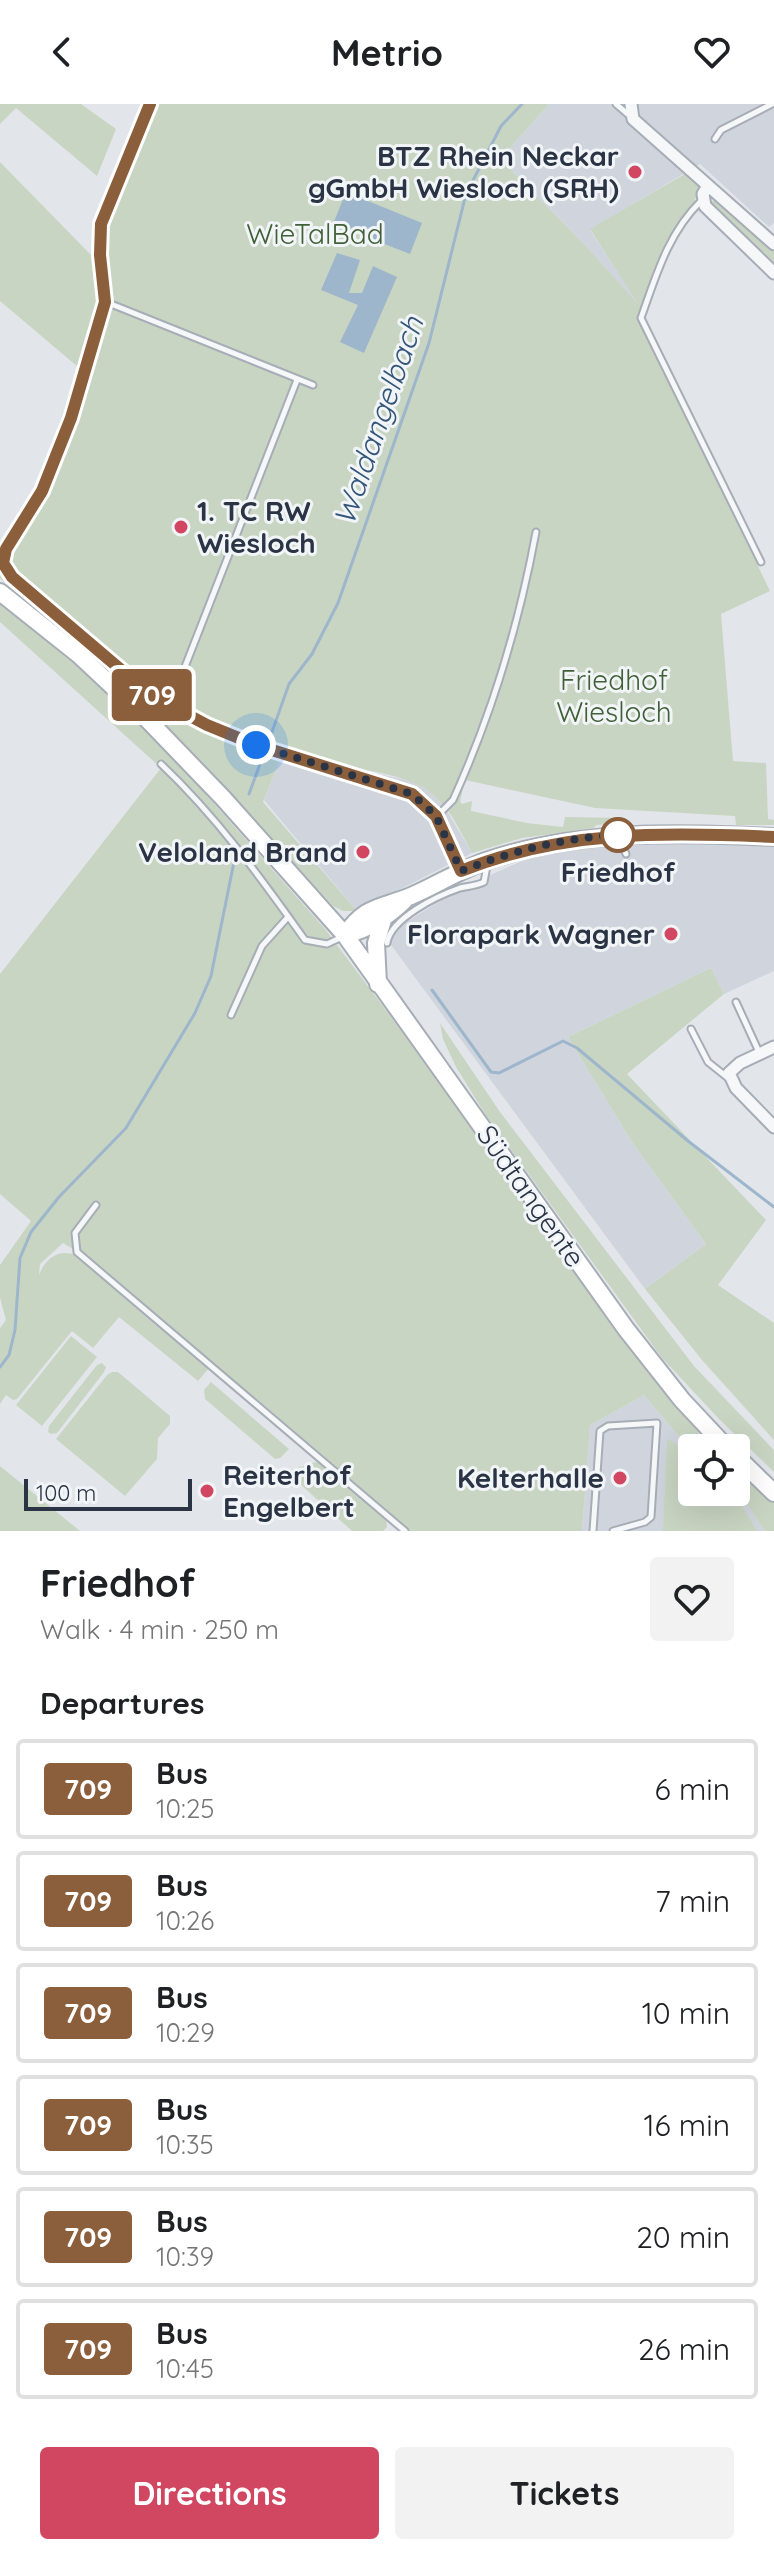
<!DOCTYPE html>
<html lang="en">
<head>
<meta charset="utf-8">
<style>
	:root { --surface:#fff; --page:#f2f2f2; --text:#202124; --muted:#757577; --line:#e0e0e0; --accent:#d14661 }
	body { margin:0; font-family:Quicksand,sans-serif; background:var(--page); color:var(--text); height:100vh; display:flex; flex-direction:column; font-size:30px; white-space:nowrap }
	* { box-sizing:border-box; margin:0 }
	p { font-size:26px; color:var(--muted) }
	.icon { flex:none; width:44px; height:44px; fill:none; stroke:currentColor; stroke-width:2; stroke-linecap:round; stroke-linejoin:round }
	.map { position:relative; height:1427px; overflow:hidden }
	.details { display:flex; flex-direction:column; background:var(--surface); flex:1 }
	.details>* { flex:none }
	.badge { padding:0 16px; border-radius:6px; font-size:28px; line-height:52px }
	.fabs { position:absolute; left:678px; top:1330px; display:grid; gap:16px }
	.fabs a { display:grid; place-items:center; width:72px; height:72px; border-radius:8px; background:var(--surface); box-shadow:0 8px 32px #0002; font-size:40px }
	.scale { position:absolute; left:24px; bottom:20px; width:168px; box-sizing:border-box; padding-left:8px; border:4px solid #2a3444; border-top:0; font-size:22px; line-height:28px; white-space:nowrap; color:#2a3444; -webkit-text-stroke:6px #f2f5f8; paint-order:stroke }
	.you { position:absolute; width:40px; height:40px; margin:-20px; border:6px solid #fff; border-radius:50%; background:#1a73e8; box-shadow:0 0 0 12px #1a73e833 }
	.map>.badge { position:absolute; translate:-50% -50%; box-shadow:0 0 0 4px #fff }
	h2 { padding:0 40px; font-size:30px; line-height:72px }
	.round { display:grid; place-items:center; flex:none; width:84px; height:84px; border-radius:8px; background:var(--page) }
	.headline { display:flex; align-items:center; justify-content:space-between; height:136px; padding:0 40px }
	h1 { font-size:38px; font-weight:700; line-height:60px }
	.cta { display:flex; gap:16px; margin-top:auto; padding:16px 40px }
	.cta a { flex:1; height:92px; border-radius:8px; background:var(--accent); color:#fff; font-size:32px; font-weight:700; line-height:92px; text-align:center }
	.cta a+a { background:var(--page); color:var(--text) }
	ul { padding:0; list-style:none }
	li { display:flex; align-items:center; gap:24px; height:100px; margin:0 16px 12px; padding:0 24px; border:4px solid var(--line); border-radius:8px }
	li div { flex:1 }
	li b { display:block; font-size:30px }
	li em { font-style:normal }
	li .badge { min-width:88px; font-weight:700; text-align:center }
	header { display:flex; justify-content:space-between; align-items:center; height:104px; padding:0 40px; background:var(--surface); font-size:36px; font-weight:700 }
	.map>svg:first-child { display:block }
	.built { fill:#d0d5dd }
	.green { fill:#c9d5c3 }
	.water { fill:#9db6cb }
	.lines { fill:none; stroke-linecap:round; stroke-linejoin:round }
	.stream { stroke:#9db6cb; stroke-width:3 }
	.lane-casing { stroke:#a7adb6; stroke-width:9 }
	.street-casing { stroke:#a7adb6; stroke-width:15 }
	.secondary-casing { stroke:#a7adb6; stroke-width:20 }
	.lane { stroke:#f5f7f9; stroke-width:5 }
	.street { stroke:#f5f7f9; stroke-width:11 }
	.secondary { stroke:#fff; stroke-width:16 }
	.line-casing { stroke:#fff; stroke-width:18 }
	.line { stroke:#8b5e3c; stroke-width:12 }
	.walk { stroke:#2a3444; stroke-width:8; stroke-dasharray:0 14.4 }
	.poi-dot { fill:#d14661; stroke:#f2f5f8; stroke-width:3 }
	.stop-dot { fill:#fff; stroke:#8b5e3c; stroke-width:4 }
	.labels { text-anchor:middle; stroke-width:6; stroke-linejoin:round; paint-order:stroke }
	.poi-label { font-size:28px; font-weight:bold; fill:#2a3444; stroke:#f2f5f8; text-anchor:end }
	.park-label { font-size:28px; fill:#406037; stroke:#f2f5f8 }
	.stop-label { font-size:28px; font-weight:bold; fill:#2a3444; stroke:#f2f5f8 }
	.street-label { font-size:28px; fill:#2a3444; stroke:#f2f5f8 }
	.water-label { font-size:30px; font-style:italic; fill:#335578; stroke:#f2f5f8 }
</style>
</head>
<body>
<header><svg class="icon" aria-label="back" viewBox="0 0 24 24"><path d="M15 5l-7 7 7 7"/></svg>Metrio<svg class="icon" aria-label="heart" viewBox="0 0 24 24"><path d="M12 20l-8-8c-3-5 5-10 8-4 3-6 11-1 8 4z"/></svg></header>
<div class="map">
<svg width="774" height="1427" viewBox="0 0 774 1427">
	<rect width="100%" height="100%" fill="#e2e6eb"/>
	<path class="built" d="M549,0H774V119L769,123L700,60L590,126L643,206L588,144L500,55Z
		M280,656L356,665L416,678L434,690L443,700L472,749L357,807L264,696Z
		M774,737V867L724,890L711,864L568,933L632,1038L706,1140L645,1185L391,841L389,828L467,781L531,753L565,745L600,738Z
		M644,1291L692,1348V1388H735L744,1396L765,1427H582L590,1321Z"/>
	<path class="green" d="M0,0H81L116,25L97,72L16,4L0,20Z
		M144,0H549L500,55L588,144L638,200L590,125L690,67L701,76L694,100L670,134L654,168L645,195L642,221L770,487L721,510L733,657L766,659L768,715L774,716V721H736L735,712L595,704L465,676L460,698L462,700L472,697L471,707L527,719L563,723L565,713L624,714V719L597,721L593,724L522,734L472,749C461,729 452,708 435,692C406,664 320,661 280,656L263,698L357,807H343L333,802L172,627L119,575L0,474V444L42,371L78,263L0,197V58L93,153L97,120Z
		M716,96L774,148V159L713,103L710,97Z
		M0,499L84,568L172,652L325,825L481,1033L635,1248L703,1334L714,1344H692V1348L644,1291L590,1321L582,1427H402L405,1423L90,1155L63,1139L40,1160L39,1171C46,1153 60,1144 78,1152L209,1264L198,1277L119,1213L93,1244L72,1227L17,1295L13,1296L6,1291L0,1300V1224L6,1216L0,1194V1161L31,1117L0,1090V870L161,664L0,518Z
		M711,864L724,890L627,970L766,1116L718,1181L774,1219V1336L702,1256L645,1185L706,1140L632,1038L568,933Z
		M440,919L500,1008L694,1262L774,1346V1368L720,1316L662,1254L485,1010L456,963L443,935Z
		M71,1232L97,1253L42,1322L16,1301Z
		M102,1259L106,1263L104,1268L57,1329L51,1330L48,1328L49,1322L97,1261Z
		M112,1268H118L170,1312V1320L158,1334L157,1355L125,1392L56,1335L107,1271Z
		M211,1278L289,1345L280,1354L275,1355L205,1295L204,1286Z
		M667,1335L675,1339L692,1354V1388H727L744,1405L757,1427H663Z
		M316,1358L323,1361L386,1414L387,1423L383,1427H352L289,1370L291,1366Z
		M0,1362L80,1427H0Z
		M736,1364L774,1399V1427H765L744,1396L735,1388Z"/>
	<path class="water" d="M346,88L422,119L410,150L333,120Z
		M337,149L360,156L349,189H362L373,162L397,173L364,249L340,238L358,201L321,186Z"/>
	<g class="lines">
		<path class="stream" d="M267,642L289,580L312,550L338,499L429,239L466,90L501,22L522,0
			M249,690L264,649
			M432,886L491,968L499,969L563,937L577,944L688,1037L774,1103
			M0,1263L9,1251L15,1226L20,1154L31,1128L59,1093L126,1024L195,909L211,872L234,758"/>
		<defs>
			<path id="lane" d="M616,0L630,12
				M715,35L721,26L772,0
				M701,97C668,129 656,172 641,214L761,458
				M106,198L313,281
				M181,573L297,276
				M161,660C216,712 261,774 305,836L327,840L342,833
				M437,712L453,696C492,610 519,520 536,428
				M620,736L626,750
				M387,839C391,814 437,792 460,784C468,782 476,782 484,778L487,762
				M736,898L759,948
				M231,911L262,842L288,813
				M691,925L708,958L728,974
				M96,1101L75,1129L77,1148L405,1427
				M593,1427L600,1327L608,1322L657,1319L651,1413L645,1418L613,1427"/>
			<path id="street" d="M150,0L101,120L100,151L105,198L71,314L42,387L6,445L3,459L12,473L68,521L150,589L173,603L207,621L256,641L412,690L436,712L461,767
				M631,0L633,15L774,140
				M708,82L703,90L705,102L774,169
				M774,943L740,959L729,969L736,984L774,1023"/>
			<path id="secondary" d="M0,488L79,551L144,612L223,694L345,831L626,1225L682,1296L727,1344
				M345,831C366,801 379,805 411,792C437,781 461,765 489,756C581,725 678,729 774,733
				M345,831C369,825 386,814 404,797
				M378,880L376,839L383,816
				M736,1352L774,1389"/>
		</defs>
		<use href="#lane" class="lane-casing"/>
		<use href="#street" class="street-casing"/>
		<use href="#secondary" class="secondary-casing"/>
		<use href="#lane" class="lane"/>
		<use href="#street" class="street"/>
		<use href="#secondary" class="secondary"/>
	</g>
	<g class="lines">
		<defs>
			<path id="line" d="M150,0L101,120L100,151L105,198L71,314L42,387L6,445L3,459L12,473L133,576L173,603L207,621L256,641L412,690L436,712L461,767C562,726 667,728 774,733"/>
		</defs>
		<use href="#line" class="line-casing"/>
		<use href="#line" class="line"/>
		<path class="walk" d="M256,641L412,690L436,712L461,767C511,747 564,734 618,731"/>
	</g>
	<g class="poi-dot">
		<circle cx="635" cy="68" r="8"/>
		<circle cx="181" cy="423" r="8"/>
		<circle cx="363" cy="748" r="8"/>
		<circle cx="671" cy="830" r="8"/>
		<circle cx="620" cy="1374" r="8"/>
		<circle cx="207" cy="1387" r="8"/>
	</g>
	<circle class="stop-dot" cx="618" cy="731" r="16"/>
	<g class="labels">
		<g class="poi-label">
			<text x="619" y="62">BTZ Rhein Neckar<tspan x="619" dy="32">gGmbH Wiesloch (SRH)</tspan></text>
			<text x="197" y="417" text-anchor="start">1. TC RW<tspan x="197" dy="32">Wiesloch</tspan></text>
			<text x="347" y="758">Veloland Brand</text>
			<text x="655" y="840">Florapark Wagner</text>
			<text x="223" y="1381" text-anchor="start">Reiterhof<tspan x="223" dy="32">Engelbert</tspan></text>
			<text x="604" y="1384">Kelterhalle</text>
		</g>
		<g class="park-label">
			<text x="315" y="140">WieTalBad</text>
			<text x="614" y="586">Friedhof<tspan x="614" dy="32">Wiesloch</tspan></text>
		</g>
		<g class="stop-label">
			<text x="618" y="778">Friedhof</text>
		</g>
		<g class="street-label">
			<text transform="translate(531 1092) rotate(55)" y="10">Südtangente</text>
		</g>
		<g class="water-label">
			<text transform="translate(379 317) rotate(-71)" y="10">Waldangelbach</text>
		</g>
	</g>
</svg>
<div class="fabs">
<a><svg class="icon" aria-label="locate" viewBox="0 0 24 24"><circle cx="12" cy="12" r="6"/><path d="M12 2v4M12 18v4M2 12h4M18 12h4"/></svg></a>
</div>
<div class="scale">100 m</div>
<div class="you" style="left:256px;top:641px"></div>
<b class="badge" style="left:152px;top:591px;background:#8b5e3c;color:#fff">709</b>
</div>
<section class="details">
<div class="headline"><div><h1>Friedhof</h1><p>Walk · 4 min · 250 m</p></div><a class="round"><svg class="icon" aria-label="heart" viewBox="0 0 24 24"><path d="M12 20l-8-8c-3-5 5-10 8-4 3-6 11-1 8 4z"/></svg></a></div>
<h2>Departures</h2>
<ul>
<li><span class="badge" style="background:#8b5e3c;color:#fff">709</span><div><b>Bus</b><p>10:25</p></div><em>6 min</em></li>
<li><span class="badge" style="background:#8b5e3c;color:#fff">709</span><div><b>Bus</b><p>10:26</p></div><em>7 min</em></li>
<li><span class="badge" style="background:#8b5e3c;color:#fff">709</span><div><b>Bus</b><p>10:29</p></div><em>10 min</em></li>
<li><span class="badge" style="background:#8b5e3c;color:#fff">709</span><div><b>Bus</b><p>10:35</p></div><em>16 min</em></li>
<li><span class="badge" style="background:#8b5e3c;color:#fff">709</span><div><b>Bus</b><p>10:39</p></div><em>20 min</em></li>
<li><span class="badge" style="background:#8b5e3c;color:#fff">709</span><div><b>Bus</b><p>10:45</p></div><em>26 min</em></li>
</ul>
<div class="cta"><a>Directions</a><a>Tickets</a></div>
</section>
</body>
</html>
